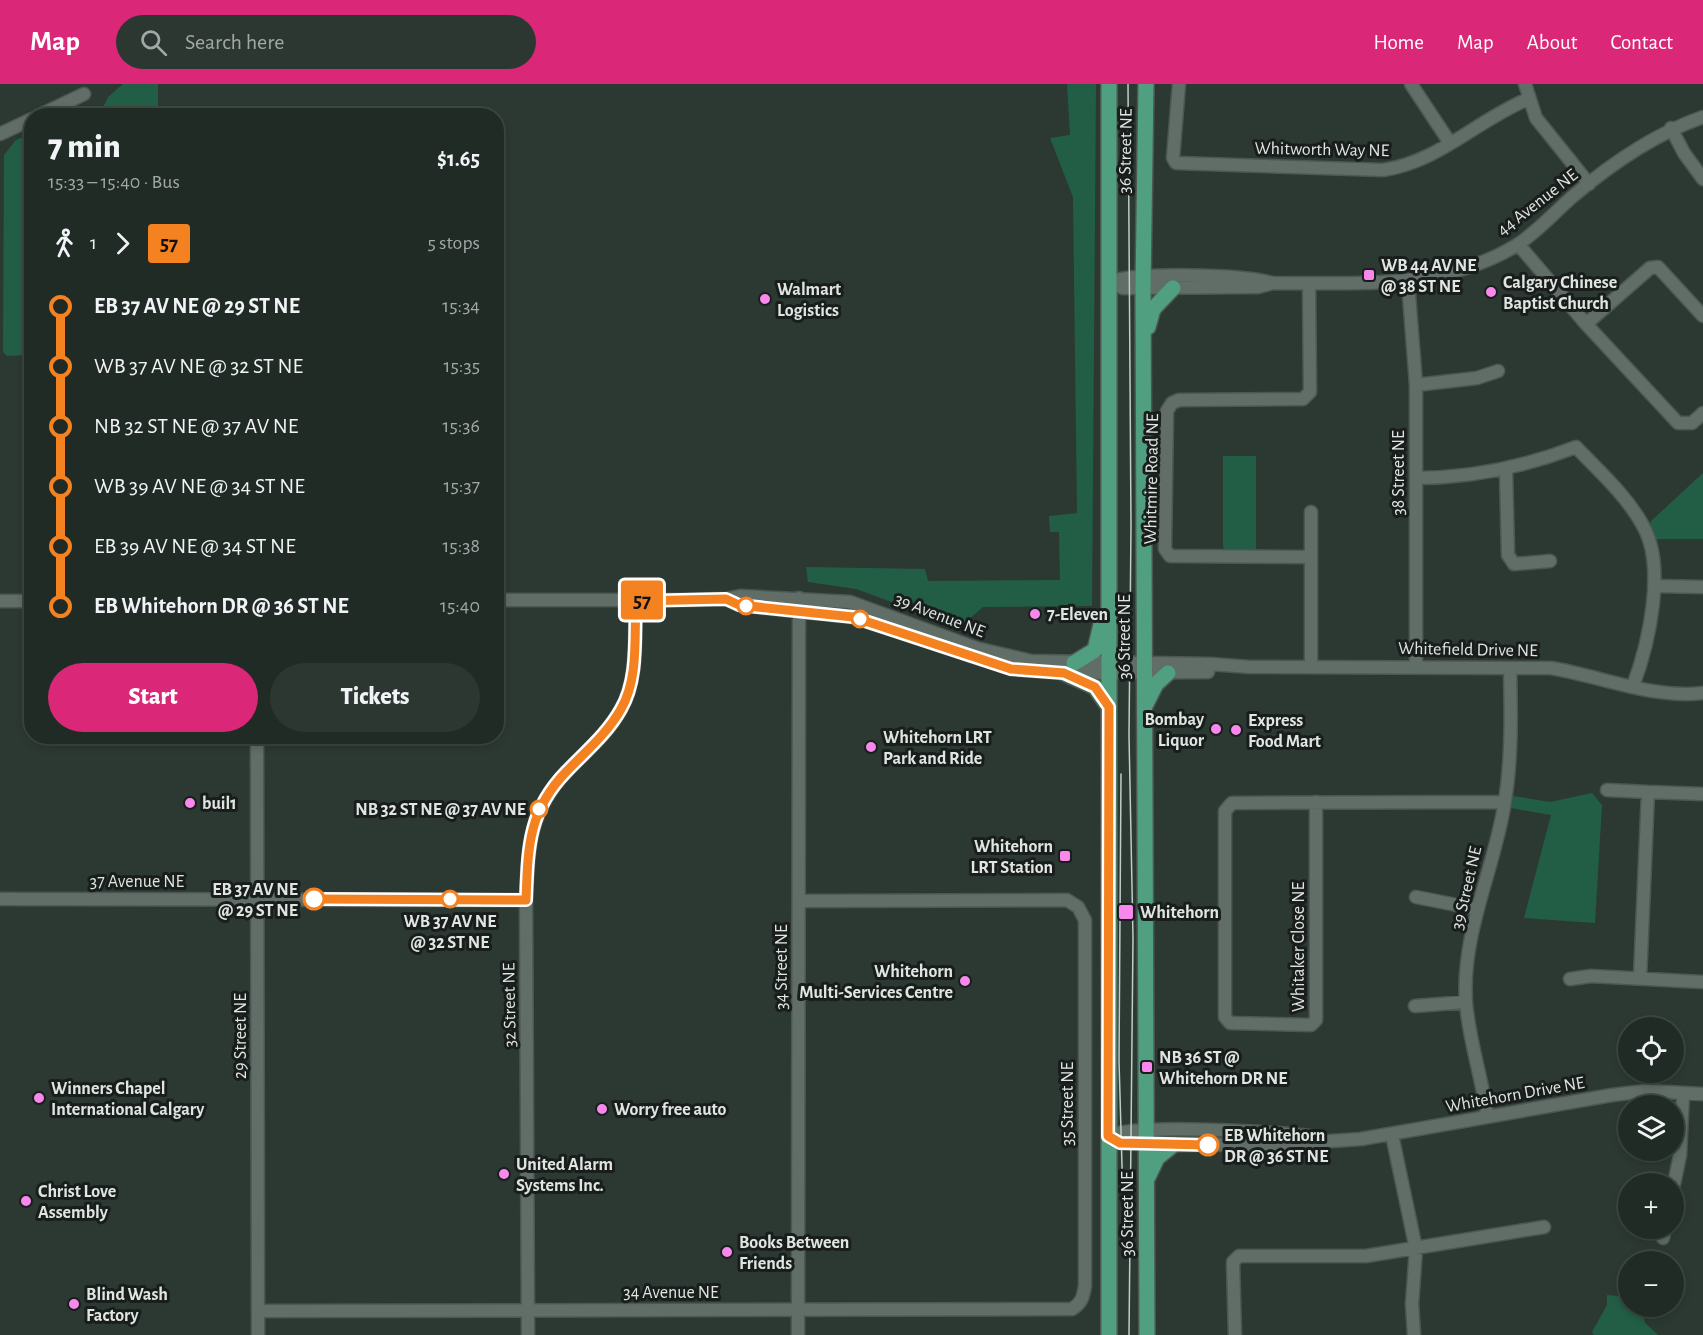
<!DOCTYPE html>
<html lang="en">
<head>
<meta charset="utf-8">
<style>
	:root { --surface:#212b26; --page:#2d3732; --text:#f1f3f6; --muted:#a2a7a7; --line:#3e4743; --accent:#db2777 }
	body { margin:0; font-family:"Alegreya Sans",sans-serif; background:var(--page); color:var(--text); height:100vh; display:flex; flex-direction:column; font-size:22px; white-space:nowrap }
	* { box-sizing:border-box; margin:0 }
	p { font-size:20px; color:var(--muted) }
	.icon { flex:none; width:33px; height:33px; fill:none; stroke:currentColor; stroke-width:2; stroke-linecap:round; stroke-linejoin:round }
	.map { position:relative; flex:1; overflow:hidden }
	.details { position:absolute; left:24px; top:24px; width:480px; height:636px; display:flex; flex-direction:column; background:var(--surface); border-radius:24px; box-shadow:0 3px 9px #0003,0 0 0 2px var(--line) }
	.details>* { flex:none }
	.badge { padding:0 12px; border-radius:4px; font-size:21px; line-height:39px }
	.controls { position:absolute; left:1618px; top:933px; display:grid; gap:12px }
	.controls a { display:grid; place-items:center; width:66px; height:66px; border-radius:50%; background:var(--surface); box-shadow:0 3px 9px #0003,0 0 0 2px var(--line); font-size:30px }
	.map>.badge { position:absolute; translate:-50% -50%; box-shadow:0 0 0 3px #fff }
	.legs { display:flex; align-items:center; gap:9px; height:66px; padding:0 24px; font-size:20px }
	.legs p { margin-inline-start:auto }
	.headline { display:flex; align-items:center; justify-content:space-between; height:102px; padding:0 24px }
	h1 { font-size:33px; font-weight:800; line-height:45px }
	.action { display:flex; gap:12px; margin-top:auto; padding:12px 24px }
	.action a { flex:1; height:69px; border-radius:36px; background:var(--accent); color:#fff; font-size:24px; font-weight:800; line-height:69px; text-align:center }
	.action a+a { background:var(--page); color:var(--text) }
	ul { padding:0 24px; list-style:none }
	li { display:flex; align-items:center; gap:21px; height:60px; font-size:22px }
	li i { display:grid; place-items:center; width:9px; height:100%; margin:0 8px; background:currentColor }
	li i::after { content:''; width:15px; height:15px; margin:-8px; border:4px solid; border-radius:50%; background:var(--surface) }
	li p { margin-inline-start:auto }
	li:first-child i { background:linear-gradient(#0000 50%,currentColor 0) }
	li:last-child i { background:linear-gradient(currentColor 50%,#0000 0) }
	header { display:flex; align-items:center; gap:36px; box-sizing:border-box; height:84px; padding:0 30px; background:var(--accent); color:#fff }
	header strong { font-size:28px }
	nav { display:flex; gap:33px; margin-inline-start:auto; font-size:21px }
	.search { width:420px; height:54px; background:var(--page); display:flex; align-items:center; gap:15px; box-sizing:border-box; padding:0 21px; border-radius:33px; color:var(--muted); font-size:22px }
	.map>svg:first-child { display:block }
	.green { fill:#225e46 }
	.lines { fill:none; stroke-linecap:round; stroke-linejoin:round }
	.minor-casing { stroke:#4d5752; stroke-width:15 }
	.major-casing { stroke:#4d5752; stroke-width:18 }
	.minor { stroke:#606e67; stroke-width:12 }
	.major { stroke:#519f81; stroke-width:15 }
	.tram { stroke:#c3cbc6; stroke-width:1.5 }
	.line-1-casing { stroke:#fff; stroke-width:14 }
	.line-1 { stroke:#f58220; stroke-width:9 }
	.poi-dot { fill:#f888eb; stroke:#191e1c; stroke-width:2 }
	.stop-1-dot { fill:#fff; stroke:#f58220; stroke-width:3 }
	.labels { text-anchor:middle; stroke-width:6; stroke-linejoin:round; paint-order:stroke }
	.street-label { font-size:18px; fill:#dfe6e2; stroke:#191e1c }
	.poi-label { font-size:18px; font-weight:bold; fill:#dfe6e2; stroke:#191e1c; text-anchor:start }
	.stop-label { font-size:18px; font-weight:bold; fill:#dfe6e2; stroke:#191e1c; text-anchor:end }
</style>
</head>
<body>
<header>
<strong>Map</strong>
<div class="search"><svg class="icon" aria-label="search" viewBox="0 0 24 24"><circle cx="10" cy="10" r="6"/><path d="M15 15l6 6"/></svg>Search here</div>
<nav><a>Home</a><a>Map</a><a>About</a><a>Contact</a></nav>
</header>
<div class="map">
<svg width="1703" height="1251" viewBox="0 0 1703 1251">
	<rect width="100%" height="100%" fill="#2c3933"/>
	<path class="green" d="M123,0H158V31H94L101,28L108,13Z
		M1067,0H1096L1092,522L983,523L960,543L856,505L808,498L806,483L925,485L928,497L1060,496L1059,448H1050L1049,432L1077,429L1073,113L1050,54L1070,51Z
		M31,50V271L7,272L3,268L4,71L16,56Z
		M1223,372H1256V467H1227L1223,463Z
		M1703,389V455H1656L1650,438Z
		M1592,709L1602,721L1595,839L1524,834L1551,731L1511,724L1513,712L1550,718Z
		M1607,1211L1629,1213V1222L1642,1223L1645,1239L1658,1251H1594L1592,1248L1607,1221Z"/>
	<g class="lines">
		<defs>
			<path id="minor" d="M1179,0L1173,74L1176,79L1383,86C1439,78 1477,36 1528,15
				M1411,0L1450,59
				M1525,0L1536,34L1589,100
				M38,32L84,10
				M1671,44L1684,69L1703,95
				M0,50L32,35
				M1518,160L1586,240L1678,339H1692L1703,329
				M1109,198L1123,204L1258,203L1273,199C1356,199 1444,206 1517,161C1537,148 1554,129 1572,113C1612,79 1654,50 1703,33
				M1109,198C1137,188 1244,190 1272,199
				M1408,198L1416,301V582
				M1309,199L1310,308L1303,315L1179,316L1172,319L1167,327L1165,465L1170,472L1310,473
				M1586,240L1650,184L1658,183L1703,232
				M1416,301L1477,294L1498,287
				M1506,386L1508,471L1514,480L1550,477
				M1416,394C1473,394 1524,383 1576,363C1599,387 1626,411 1642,440C1667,481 1649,559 1633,602
				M1655,502L1703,503
				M726,515L739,521L853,533L1011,585L1064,589L1208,588
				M496,516H684L726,515L740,512L850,518L976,564L1031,577L1210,580L1250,583L1551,584C1600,592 1652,615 1703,609
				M0,517H32
				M1311,583V428
				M257,652L258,1251
				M1607,706L1648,708
				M1316,718V936L1311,941L1230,939L1225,933V727L1232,719L1505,718
				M1416,813L1477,825
				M0,815L526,816
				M1640,894L1648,708L1703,710
				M1570,895L1591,892L1703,898
				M1415,922L1466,918
				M1487,1031C1482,994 1469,956 1466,919C1461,849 1495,784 1505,717C1512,673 1511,628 1510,584
				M1392,1051L1416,1165L1412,1220L1414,1251
				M1108,1052L1120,1059L1173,1061L1287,1060L1361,1055L1612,1011L1646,1007L1703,1010
				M1108,1052C1137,1039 1272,1048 1309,1052
				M1674,1100L1680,1071L1683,1009
				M1663,1154L1665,1144
				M258,1227L1072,1225C1082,1219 1083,1213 1085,1202V836L1078,823L1067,816L799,817
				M528,1251L526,816C528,764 529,727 566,688C585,668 608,650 621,625C639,594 634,552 636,517
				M798,1251L799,514
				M1235,1251L1233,1178L1239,1172H1366L1544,1143"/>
			<path id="major" d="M1146,0L1143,204L1147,1251
				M1148,243L1153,225L1173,204
				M1074,579L1095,566L1102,536
				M1064,589L1095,603L1109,623
				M1146,620L1156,600L1168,589
				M1148,1093L1157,1074L1173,1061
				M1109,1251V0"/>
		</defs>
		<use href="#minor" class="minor-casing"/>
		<use href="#major" class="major-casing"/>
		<use href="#minor" class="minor"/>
		<use href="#major" class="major"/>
		<path class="tram" d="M1128,0L1131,442L1129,651L1133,854L1129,1251
			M1121,690L1119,977L1123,1116"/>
	</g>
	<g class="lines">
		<defs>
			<path id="line-1" d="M314,815L526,816C528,764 528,727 566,688C585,668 607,650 621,625C639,594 634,552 636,517L726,515L739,521L853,533L1011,585L1064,589L1095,603L1109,623L1108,1052L1120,1059L1208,1061"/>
		</defs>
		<use href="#line-1" class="line-1-casing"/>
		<use href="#line-1" class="line-1"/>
	</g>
	<g class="poi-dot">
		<rect x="1363" y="185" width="12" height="12" rx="3"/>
		<circle cx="1491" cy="208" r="6"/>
		<circle cx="765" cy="215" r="6"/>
		<circle cx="1035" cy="530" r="6"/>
		<circle cx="1216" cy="645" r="6"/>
		<circle cx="1236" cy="646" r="6"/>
		<circle cx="871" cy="663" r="6"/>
		<circle cx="190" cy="719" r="6"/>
		<rect x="1059" y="766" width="12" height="12" rx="3"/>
		<rect x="1118" y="820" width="16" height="16" rx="3"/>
		<circle cx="965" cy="897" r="6"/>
		<rect x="1141" y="977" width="12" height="12" rx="3"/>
		<circle cx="39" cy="1014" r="6"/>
		<circle cx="602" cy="1025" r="6"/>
		<circle cx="504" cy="1090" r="6"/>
		<circle cx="26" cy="1117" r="6"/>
		<circle cx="727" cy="1168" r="6"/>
		<circle cx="74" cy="1220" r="6"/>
	</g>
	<g class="stop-1-dot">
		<circle cx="746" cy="522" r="8"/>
		<circle cx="860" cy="535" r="8"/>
		<circle cx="539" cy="725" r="8"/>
		<circle cx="314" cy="815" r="10"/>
		<circle cx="450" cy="815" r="8"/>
		<circle cx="1208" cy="1061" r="10"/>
	</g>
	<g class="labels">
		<g class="street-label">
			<text transform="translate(1322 65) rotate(1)" y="6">Whitworth Way NE</text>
			<text transform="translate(1125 67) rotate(-89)" y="6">36 Street NE</text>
			<text transform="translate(1537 118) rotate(-38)" y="6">44 Avenue NE</text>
			<text transform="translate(1398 389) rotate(-90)" y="6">38 Street NE</text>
			<text transform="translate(1151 395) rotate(-89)" y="6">Whitmire Road NE</text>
			<text transform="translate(940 531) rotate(21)" y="6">39 Avenue NE</text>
			<text transform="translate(1124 553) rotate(-90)" y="6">36 Street NE</text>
			<text transform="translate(1468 565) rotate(1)" y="6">Whitefield Drive NE</text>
			<text x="137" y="803">37 Avenue NE</text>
			<text transform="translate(1466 804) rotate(-77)" y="6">39 Street NE</text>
			<text transform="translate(1298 863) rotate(-90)" y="6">Whitaker Close NE</text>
			<text transform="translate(781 883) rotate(-90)" y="6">34 Street NE</text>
			<text transform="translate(509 921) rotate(-91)" y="6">32 Street NE</text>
			<text transform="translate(240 952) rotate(-90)" y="6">29 Street NE</text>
			<text transform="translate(1515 1010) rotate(-10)" y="6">Whitehorn Drive NE</text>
			<text transform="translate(1067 1020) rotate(-90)" y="6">35 Street NE</text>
			<text transform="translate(1127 1130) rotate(-90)" y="6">36 Street NE</text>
			<text x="671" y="1214">34 Avenue NE</text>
		</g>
		<g class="poi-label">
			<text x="1381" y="187">WB 44 AV NE<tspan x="1381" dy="21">@ 38 ST NE</tspan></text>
			<text x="1503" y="204">Calgary Chinese<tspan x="1503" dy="21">Baptist Church</tspan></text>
			<text x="777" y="211">Walmart<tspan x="777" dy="21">Logistics</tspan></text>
			<text x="1047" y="536">7-Eleven</text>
			<text x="1204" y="641" text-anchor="end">Bombay<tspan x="1204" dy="21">Liquor</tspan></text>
			<text x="1248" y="642">Express<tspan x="1248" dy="21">Food Mart</tspan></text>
			<text x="883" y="659">Whitehorn LRT<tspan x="883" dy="21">Park and Ride</tspan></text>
			<text x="202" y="725">buil1</text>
			<text x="1053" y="768" text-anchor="end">Whitehorn<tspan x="1053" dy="21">LRT Station</tspan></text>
			<text x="1140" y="834">Whitehorn</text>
			<text x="953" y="893" text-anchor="end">Whitehorn<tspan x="953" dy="21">Multi-Services Centre</tspan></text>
			<text x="1159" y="979">NB 36 ST @<tspan x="1159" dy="21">Whitehorn DR NE</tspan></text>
			<text x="51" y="1010">Winners Chapel<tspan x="51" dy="21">International Calgary</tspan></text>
			<text x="614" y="1031">Worry free auto</text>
			<text x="516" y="1086">United Alarm<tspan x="516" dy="21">Systems Inc.</tspan></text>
			<text x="38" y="1113">Christ Love<tspan x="38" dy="21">Assembly</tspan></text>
			<text x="739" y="1164">Books Between<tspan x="739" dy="21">Friends</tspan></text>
			<text x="86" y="1216">Blind Wash<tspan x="86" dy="21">Factory</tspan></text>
		</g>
		<g class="stop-label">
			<text x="526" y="731">NB 32 ST NE @ 37 AV NE</text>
			<text x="298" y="811">EB 37 AV NE<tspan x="298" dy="21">@ 29 ST NE</tspan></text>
			<text x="450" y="843" text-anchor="middle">WB 37 AV NE<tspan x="450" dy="21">@ 32 ST NE</tspan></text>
			<text x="1224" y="1057" text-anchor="start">EB Whitehorn<tspan x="1224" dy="21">DR @ 36 ST NE</tspan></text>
		</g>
	</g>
</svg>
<div class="controls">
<a><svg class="icon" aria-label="locate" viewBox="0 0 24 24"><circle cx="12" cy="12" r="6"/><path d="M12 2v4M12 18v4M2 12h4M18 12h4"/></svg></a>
<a><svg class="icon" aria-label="layers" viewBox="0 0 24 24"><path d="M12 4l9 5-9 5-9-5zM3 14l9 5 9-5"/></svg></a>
<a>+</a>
<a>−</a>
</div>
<b class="badge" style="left:642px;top:516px;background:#f58220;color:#111">57</b>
<section class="details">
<div class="headline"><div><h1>7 min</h1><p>15:33 – 15:40 · Bus</p></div><b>$1.65</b></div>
<div class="legs"><svg class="icon" aria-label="walk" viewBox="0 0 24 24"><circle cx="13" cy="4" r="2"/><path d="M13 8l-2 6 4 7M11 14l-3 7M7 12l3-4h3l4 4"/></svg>1<svg class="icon" aria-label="forward" viewBox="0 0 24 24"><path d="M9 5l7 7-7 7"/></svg><b class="badge" style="background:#f58220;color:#111">57</b><p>5 stops</p></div>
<ul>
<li><i style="color:#f58220"></i><b>EB 37 AV NE @ 29 ST NE</b><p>15:34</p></li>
<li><i style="color:#f58220"></i><span>WB 37 AV NE @ 32 ST NE</span><p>15:35</p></li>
<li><i style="color:#f58220"></i><span>NB 32 ST NE @ 37 AV NE</span><p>15:36</p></li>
<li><i style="color:#f58220"></i><span>WB 39 AV NE @ 34 ST NE</span><p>15:37</p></li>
<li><i style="color:#f58220"></i><span>EB 39 AV NE @ 34 ST NE</span><p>15:38</p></li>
<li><i style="color:#f58220"></i><b>EB Whitehorn DR @ 36 ST NE</b><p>15:40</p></li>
</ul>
<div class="action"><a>Start</a><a>Tickets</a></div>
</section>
</div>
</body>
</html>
